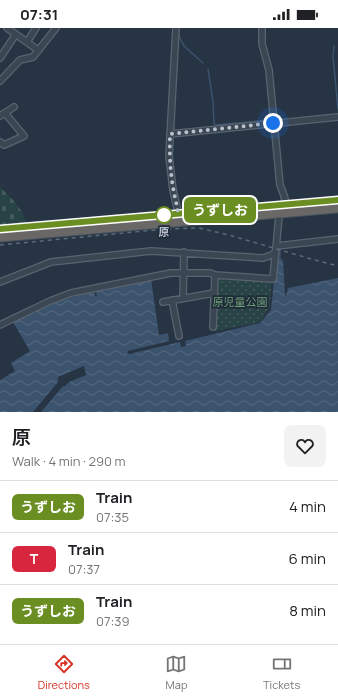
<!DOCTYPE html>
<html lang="en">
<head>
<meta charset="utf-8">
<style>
	:root { --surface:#fff; --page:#f2f2f2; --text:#202124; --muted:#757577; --line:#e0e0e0; --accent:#d93025 }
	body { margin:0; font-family:Manrope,"Noto Sans JP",sans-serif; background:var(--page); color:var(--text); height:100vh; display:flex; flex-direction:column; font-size:15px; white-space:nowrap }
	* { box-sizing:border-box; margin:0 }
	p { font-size:13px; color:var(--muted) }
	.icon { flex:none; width:22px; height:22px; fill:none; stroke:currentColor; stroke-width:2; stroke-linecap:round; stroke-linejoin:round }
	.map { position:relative; height:384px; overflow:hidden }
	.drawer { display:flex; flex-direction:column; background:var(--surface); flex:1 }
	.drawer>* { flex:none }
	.badge { padding:0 8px; border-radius:6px; font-size:14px; line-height:26px }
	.you { position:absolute; width:20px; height:20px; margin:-10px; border:3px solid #fff; border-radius:50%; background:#1a73e8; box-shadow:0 0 0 6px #1a73e833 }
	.map>.badge { position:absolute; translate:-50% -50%; box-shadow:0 0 0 2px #fff }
	.round { display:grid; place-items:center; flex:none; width:42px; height:42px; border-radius:8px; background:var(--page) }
	.head { display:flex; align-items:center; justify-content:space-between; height:68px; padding:0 12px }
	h1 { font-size:19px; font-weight:600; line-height:30px }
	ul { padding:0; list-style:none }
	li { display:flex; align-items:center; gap:12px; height:52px; padding:0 12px; border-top:1px solid var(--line) }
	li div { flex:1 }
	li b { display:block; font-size:15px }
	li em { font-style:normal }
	li .badge { min-width:44px; font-weight:700; text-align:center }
	.status { display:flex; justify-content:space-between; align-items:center; height:28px; padding:0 20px; background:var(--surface); direction:ltr }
	.status svg { height:11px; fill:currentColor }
	.menu { display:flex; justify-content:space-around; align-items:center; height:56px; border-top:1px solid var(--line); background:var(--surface); font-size:11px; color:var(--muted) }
	.menu a { display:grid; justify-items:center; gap:2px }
	.menu .active { color:var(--accent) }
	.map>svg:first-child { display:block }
	.green { fill:url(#green-dots) }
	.cemetery { fill:url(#cemetery-stones) }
	.water { fill:url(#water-waves) }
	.pier { fill:#263444 }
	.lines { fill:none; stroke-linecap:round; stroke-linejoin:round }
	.stream { stroke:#3c536d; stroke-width:1.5 }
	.minor-casing { stroke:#596470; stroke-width:8 }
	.trunk-casing { stroke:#45515e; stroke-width:11 }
	.minor { stroke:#3b4653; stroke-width:5.5 }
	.trunk { stroke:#696866; stroke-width:9 }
	.rail { stroke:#5d6a7a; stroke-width:1.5; stroke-dasharray:4 4; stroke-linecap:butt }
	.line-casing { stroke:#fff; stroke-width:9 }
	.line { stroke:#6b8e23; stroke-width:6 }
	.walk { stroke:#b8c1cd; stroke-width:4; stroke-dasharray:0 7.2 }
	.stop-dot { fill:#fff; stroke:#6b8e23; stroke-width:2 }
	.labels { text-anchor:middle; stroke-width:3.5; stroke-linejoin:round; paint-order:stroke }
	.stop-label { font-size:11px; font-weight:bold; fill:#b8c1cd; stroke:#1f2b39 }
	.park-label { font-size:11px; fill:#6f9e77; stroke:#1f2b39 }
</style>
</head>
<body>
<div class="status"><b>07:31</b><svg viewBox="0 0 49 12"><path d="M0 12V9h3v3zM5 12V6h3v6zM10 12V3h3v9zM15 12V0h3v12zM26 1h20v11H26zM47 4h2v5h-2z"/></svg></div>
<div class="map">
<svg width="338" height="384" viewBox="0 0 338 384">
	<defs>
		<pattern id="green-dots" width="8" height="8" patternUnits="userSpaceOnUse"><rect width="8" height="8" fill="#284345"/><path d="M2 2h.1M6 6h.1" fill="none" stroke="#455c5f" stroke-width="1.8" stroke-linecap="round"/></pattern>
		<pattern id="cemetery-stones" width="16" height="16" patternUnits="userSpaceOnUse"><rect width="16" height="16" fill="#284345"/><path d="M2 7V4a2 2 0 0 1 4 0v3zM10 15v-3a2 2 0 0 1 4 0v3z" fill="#455c5f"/></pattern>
		<pattern id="water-waves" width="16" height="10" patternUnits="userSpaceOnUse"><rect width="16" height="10" fill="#3c536d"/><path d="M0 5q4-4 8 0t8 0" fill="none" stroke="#566a81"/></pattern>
	</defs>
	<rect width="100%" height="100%" fill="#263444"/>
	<path class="green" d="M216,249L272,253L269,280L260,294L215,303Z"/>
	<path class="cemetery" d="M0,159L14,173L22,184L27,196L0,198Z"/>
	<path class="water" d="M279,231L283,232L285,267L286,268L288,260L338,250V384H0V352L15,343L11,335L30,323L13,294L51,275L94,263L95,268H97L96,262L151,251L159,307L168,305L169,313L128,323L127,325L129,326L180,314L181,319L186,318L185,313L260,295L271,282L276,232Z"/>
	<path class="pier" d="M84,338L86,347L69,354L64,359L63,358L41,384H33L58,354V349Z"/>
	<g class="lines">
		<path class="stream" d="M178,6L184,18L203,35
			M334,18L333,28L338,81
			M208,41L213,74L214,95L216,97L269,92
			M282,180L283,173
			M280,231V219"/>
		<defs>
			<path id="minor" d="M7,0L38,22
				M176,0L169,128L173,162L180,193
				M27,14L36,0
				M0,30L16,6
				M0,53L20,32L33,29L56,0
				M0,88L14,79
				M170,106L338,89
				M0,114L4,117L24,108L5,85
				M277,218L338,211
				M0,254L51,234L151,223L263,230L272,227L275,224
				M183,270L184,224
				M172,272L179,308
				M163,274L214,265
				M0,297L50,273L71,265L171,245H210L215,247L273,251L279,188L280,184L285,181C287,172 283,165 280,157L269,42L262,16V0
				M213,299L215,247"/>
			<path id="trunk" d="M0,209L338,180"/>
		</defs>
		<use href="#minor" class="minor-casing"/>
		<use href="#trunk" class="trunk-casing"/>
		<use href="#minor" class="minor"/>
		<use href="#trunk" class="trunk"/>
		<path class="rail" d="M0,201L338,172
			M0,217L165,201L199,200L229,207L311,231L338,238"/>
	</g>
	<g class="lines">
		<defs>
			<path id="line" d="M0,201L338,172"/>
		</defs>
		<use href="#line" class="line-casing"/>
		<use href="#line" class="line"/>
		<path class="walk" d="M164,187L178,182C171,156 169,133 170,106L273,95"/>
	</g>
	<circle class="stop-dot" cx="164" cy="187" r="8"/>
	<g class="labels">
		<g class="stop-label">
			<text x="164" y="208">原</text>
		</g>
		<g class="park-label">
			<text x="240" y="278">原児童公園</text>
		</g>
	</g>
</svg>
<div class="you" style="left:273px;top:95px"></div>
<b class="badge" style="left:220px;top:182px;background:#6b8e23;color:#fff">うずしお</b>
</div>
<section class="drawer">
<div class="head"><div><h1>原</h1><p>Walk · 4 min · 290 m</p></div><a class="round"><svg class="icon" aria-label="heart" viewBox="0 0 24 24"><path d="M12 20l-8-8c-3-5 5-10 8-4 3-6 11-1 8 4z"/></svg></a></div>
<ul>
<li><span class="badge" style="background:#6b8e23;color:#fff">うずしお</span><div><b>Train</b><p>07:35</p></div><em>4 min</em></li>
<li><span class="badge" style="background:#d7263d;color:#fff">T</span><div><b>Train</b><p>07:37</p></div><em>6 min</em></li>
<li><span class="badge" style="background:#6b8e23;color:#fff">うずしお</span><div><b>Train</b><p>07:39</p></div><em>8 min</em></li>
</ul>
</section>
<nav class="menu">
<a class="active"><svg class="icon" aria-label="directions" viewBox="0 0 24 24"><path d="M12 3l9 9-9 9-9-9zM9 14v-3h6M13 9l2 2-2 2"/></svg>Directions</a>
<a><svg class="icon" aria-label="map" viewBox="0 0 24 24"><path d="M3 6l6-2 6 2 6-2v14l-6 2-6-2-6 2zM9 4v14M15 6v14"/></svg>Map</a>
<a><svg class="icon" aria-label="tickets" viewBox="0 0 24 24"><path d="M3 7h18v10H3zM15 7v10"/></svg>Tickets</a>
</nav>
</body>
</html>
